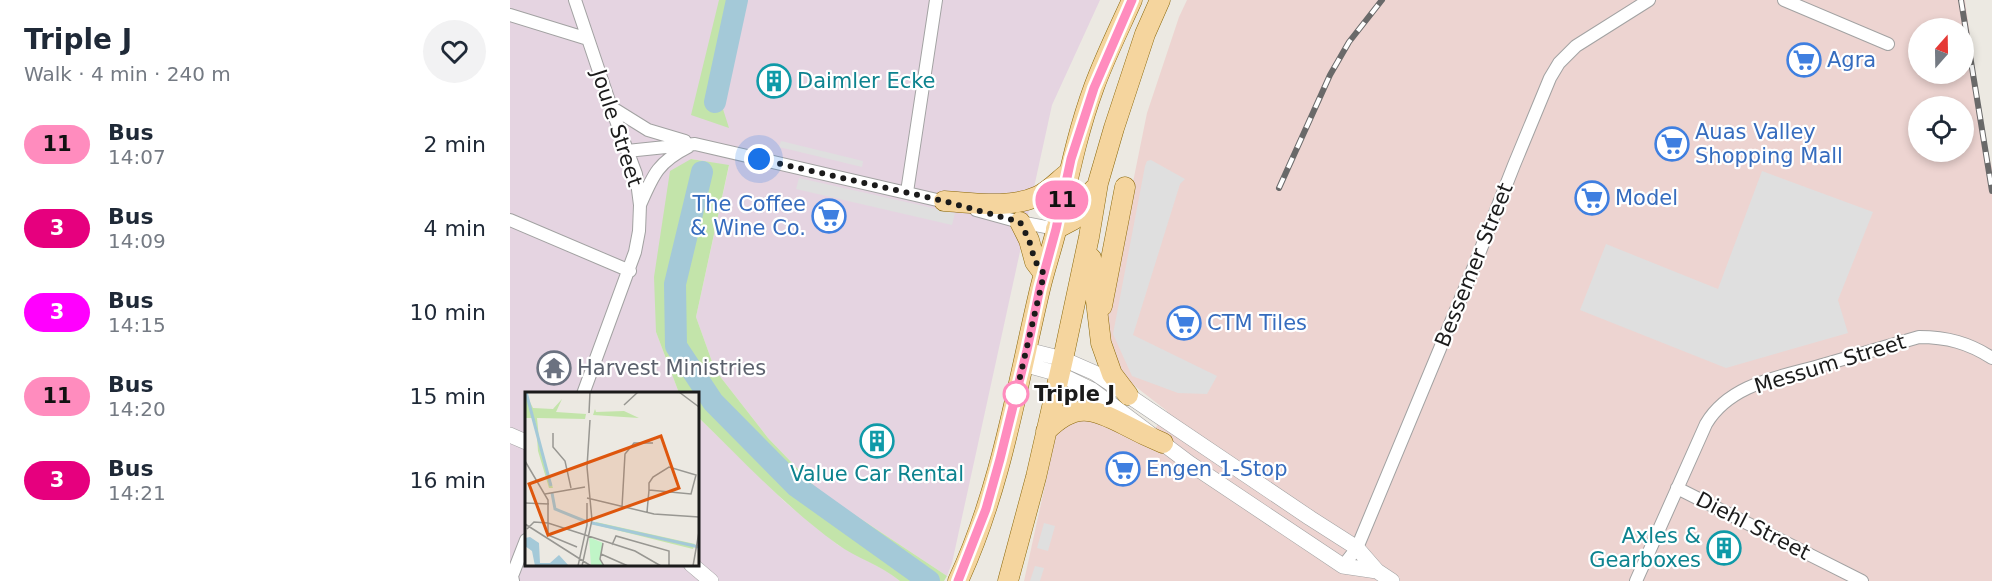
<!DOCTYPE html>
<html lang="en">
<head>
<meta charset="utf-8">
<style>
	:root { --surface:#fff; --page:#f2f2f3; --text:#1f2937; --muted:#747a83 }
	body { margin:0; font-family:"DejaVu Sans",sans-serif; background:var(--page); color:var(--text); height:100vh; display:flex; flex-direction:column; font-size:22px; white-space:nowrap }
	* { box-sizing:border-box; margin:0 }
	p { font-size:20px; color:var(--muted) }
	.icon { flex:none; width:33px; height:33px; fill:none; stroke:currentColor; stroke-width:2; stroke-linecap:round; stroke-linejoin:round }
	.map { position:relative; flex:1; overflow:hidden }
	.sheet { display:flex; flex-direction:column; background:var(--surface); width:510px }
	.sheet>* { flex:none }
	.badge { padding:0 12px; border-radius:20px; font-size:21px; line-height:39px }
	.needle { width:39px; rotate:20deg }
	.buttons { position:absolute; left:1398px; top:18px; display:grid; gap:12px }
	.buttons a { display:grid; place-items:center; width:66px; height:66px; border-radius:50%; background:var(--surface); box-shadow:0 3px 9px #0003; font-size:30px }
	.you { position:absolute; width:30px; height:30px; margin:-15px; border:4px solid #fff; border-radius:50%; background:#1a73e8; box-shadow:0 0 0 9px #1a73e833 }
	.map>.badge { position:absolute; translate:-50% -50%; box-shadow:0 0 0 3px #fff }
	.round { display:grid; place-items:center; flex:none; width:63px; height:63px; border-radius:32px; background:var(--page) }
	.head { display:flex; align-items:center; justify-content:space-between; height:102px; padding:0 24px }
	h1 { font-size:28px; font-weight:800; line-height:45px }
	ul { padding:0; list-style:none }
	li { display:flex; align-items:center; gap:18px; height:84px; padding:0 24px }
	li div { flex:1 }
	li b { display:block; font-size:22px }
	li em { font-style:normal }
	li .badge { min-width:66px; font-weight:700; text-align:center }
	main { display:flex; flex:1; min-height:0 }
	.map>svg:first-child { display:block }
	.commercial { fill:#edd4d1; fill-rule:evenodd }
	.industrial { fill:#e5d4e1 }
	.grass { fill:#c3e4aa }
	.parking { fill:#dfdfdf }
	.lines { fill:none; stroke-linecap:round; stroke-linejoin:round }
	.river { stroke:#a4c9d8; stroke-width:22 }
	.minor-casing { stroke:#a2a2a2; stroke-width:14 }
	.tertiary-casing { stroke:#a2a2a2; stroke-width:16 }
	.primary-casing { stroke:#8a6709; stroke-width:21 }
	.minor { stroke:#fff; stroke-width:12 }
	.tertiary { stroke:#fff; stroke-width:15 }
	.primary { stroke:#f5d59e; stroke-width:20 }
	.rail-casing { stroke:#696969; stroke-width:6 }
	.rail { stroke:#fff; stroke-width:4; stroke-dasharray:11; stroke-linecap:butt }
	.line-casing { stroke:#fff; stroke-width:14 }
	.line { stroke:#ff8cbe; stroke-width:9 }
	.walk { stroke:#1b1b1b; stroke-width:6; stroke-dasharray:0 10.8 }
	.stop-dot { fill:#fff; stroke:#ff8cbe; stroke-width:3 }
	.labels { text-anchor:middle; stroke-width:4.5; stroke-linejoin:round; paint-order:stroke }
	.shop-label { font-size:21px; fill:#366cbe; stroke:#fff; text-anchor:start }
	.culture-label { font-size:21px; fill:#0d838f; stroke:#fff; text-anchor:start }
	.street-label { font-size:21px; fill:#1b1b1b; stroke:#fff }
	.worship-label { font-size:21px; fill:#5b616d; stroke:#fff; text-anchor:start }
	.stop-label { font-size:21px; font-weight:bold; fill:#1b1b1b; stroke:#fff; text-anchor:start }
	.inset-river { fill:none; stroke:#a4c9d8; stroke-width:3 }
	.inset-road { fill:none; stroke:#989792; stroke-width:1.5 }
	.view { fill:#de560d; fill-opacity:0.15; stroke:#de560d; stroke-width:3 }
	.inset-edge { fill:none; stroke:#1b1b1b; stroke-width:3 }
</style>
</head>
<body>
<main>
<section class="sheet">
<div class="head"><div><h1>Triple J</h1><p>Walk · 4 min · 240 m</p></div><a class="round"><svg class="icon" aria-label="heart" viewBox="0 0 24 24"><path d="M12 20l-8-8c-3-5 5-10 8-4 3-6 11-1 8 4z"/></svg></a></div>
<ul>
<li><span class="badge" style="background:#ff8cbe;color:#111">11</span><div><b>Bus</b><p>14:07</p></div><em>2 min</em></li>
<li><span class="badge" style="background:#e6007e;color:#fff">3</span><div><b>Bus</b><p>14:09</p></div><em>4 min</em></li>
<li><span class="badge" style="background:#ff00fe;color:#fff">3</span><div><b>Bus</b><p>14:15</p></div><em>10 min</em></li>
<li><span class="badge" style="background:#ff8cbe;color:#111">11</span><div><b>Bus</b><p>14:20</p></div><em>15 min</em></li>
<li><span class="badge" style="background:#e6007e;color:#fff">3</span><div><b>Bus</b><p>14:21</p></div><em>16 min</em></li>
</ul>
</section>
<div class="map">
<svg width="1482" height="581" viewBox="0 0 1482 581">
	<rect width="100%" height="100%" fill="#ece9e2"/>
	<path class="commercial" d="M677,0H1455L1476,148L1482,167V581H514L548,426L570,416L594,422L634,445L657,411L608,373L593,330L637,113L669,17ZM1408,28H1454V74H1408ZM1408,106H1454V152H1408Z"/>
	<path class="industrial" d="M0,0H590L542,105L442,563L437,576L310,492L258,438L205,370L186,317L219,166L182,159L146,332L169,393L16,394V564H188V417L275,502L328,545L380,573L390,581H0Z"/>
	<path class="grass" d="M209,0H237L212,106L219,128L181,115Z
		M181,159L219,165L186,317L205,370L258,438L310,492L437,576L434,581H390C371,565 346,558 327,544C276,507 232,460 188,417V394L169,393L146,332L144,277L160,171Z"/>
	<path class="parking" d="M271,141L353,161L352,167L269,147Z
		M641,160L675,179L670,184L623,335L707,376L697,394L668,393L622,376L603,334L635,166L637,161Z
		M1252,171L1363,212L1328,300L1338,333L1216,368L1070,310L1096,244L1208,289Z
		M289,178L445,213L442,225L286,189Z
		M534,523L545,526L538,551L527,548Z
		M525,566L534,568L530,581H520Z"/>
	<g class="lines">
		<path class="river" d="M205,102L227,0
			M192,172L165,284L166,346L203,402L286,486L419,581"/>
		<defs>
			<path id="minor" d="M65,0L101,107L126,174L130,205L129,231L125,252L73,394
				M1274,0L1378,44
				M0,15L78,39
				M101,107L138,130L175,141
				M117,151L185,144L440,203
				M397,192L426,0
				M130,205C143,175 148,162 178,147
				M466,210L510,222L546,229
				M0,220L120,271
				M1167,488L1352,581
				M833,566L847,548L961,274L1004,165L1040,78L1049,63L1066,46L1139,0
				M3,581L2,576L16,540
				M1126,581L1196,424C1221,382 1273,377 1316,364C1347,355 1378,346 1409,337C1437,337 1459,343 1482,358"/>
			<path id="tertiary" d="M517,350L553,359L585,373L800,518L847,548L867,571L882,581
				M513,364L549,374L582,390L679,463L833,566L867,571
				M0,435L16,442
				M181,564L201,581"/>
			<path id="primary" d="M434,201C465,203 500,209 528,196C539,191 549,180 558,173
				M510,222L519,240L525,262L534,274
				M546,229L563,220L583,190
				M581,258L591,343L602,374L618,395
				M592,306L615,187
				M536,431C565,402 582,408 615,425C628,432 641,438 653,443
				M448,581C491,489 507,386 530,289C535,268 542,248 547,227C558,180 567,133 584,87C595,57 609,29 622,0
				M498,581L526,477L553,359L579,237L588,183L604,128L635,34L650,0"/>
		</defs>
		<use href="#minor" class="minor-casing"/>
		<use href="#tertiary" class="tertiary-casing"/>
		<use href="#primary" class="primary-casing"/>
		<use href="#minor" class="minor"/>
		<use href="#tertiary" class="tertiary"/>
		<use href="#primary" class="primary"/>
		<defs>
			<path id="rail" d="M1451,0L1482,191
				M769,188L820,75L839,42L872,0"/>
		</defs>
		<use href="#rail" class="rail-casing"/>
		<use href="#rail" class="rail"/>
	</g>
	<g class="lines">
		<defs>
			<path id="line" d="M448,581L476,509L490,459L517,350L530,288L546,229L561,159L584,88L622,0"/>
		</defs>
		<use href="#line" class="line-casing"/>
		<use href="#line" class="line"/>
		<path class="walk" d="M249,159L434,201L510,222L519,240L525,261L534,274L506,394"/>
	</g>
	<defs>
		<symbol id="supermarket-ring" viewBox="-11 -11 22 22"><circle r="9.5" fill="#fff" stroke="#3f7fe0" stroke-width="1.5"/><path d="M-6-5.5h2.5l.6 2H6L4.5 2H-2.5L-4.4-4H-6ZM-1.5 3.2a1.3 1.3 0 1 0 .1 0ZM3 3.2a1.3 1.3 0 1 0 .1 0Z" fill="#3f7fe0"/></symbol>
		<symbol id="building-ring" viewBox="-11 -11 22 22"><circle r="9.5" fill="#fff" stroke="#0f9aa8" stroke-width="1.5"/><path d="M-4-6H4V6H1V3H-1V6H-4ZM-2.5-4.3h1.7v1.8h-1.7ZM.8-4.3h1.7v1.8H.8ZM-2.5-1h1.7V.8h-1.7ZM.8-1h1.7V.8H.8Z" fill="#0f9aa8"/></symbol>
		<symbol id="temple-ring" viewBox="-11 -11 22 22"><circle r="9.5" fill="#fff" stroke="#6b7280" stroke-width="1.5"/><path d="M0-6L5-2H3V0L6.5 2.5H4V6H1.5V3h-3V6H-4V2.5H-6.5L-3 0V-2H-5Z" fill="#6b7280"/></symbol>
	</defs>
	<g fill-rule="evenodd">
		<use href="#supermarket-ring" x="1275" y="41" width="38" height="38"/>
		<use href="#building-ring" x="245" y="62" width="38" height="38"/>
		<use href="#supermarket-ring" x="1143" y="125" width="38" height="38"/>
		<use href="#supermarket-ring" x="1063" y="179" width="38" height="38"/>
		<use href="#supermarket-ring" x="300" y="197" width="38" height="38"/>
		<use href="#supermarket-ring" x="655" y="304" width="38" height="38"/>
		<use href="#temple-ring" x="25" y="349" width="38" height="38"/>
		<use href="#building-ring" x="348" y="422" width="38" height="38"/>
		<use href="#supermarket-ring" x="594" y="450" width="38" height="38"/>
		<use href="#building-ring" x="1195" y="529" width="38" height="38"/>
	</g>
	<circle class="stop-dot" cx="506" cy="394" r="12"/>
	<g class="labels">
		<g class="shop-label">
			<text x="1317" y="67">Agra</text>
			<text x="1185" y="139">Auas Valley<tspan x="1185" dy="24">Shopping Mall</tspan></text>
			<text x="1105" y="205">Model</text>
			<text x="296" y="211" text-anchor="end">The Coffee<tspan x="296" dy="24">&amp; Wine Co.</tspan></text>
			<text x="697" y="330">CTM Tiles</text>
			<text x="636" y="476">Engen 1-Stop</text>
		</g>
		<g class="culture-label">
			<text x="287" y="88">Daimler Ecke</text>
			<text x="367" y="481" text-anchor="middle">Value Car Rental</text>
			<text x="1191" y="543" text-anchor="end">Axles &amp;<tspan x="1191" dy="24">Gearboxes</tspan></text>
		</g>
		<g class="street-label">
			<text transform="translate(107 128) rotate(72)" y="7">Joule Street</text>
			<text transform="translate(964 265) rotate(-68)" y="7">Bessemer Street</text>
			<text transform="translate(1320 364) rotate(-17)" y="7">Messum Street</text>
			<text transform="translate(1243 526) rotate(27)" y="7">Diehl Street</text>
		</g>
		<g class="worship-label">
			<text x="67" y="375">Harvest Ministries</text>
		</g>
		<g class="stop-label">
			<text x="524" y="401">Triple J</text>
		</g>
	</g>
	<g transform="translate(15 392)">
		<rect width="174" height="174" fill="#ece9e2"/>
		<path d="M0,0L8,16L28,17L37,7L31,20L61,22L60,27L12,26L15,57L28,96H24L13,59L11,32L8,26H0ZM70,17L71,20L99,19L114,26L68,23ZM71,130L170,152L168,157L71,133Z" fill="#c3e4aa"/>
		<path d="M64,145L78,151L75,167L79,174H66Z" fill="#c0f5c7"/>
		<path d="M5,145L14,151L15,171H25L34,163L44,174H10L7,159L0,154V146Z" fill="#a4c9d8"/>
		<path class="inset-river" d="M1,0L26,94M27,101L30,117L62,130M67,131L174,155"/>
		<path class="inset-road" d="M154,0L174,15M99,13L113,0M64,21L65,0M28,41V55L40,69L46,96M0,69L23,108V143L52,155M20,102L60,95M62,106L129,122L174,125M0,111L24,112M97,115L100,62L109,51H128M122,120L124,98V91L128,85L144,75L171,83L166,102L124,98M0,132L66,174M2,137L9,130L23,131L110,159L136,174M78,151L75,167L79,174M87,153L91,144L144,159V174M76,162L103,174M53,174L62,133V111M57,174L67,128L62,75L65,28M168,174L174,140"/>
		<path class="view" d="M136,44L154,96L23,143L4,92Z"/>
		<rect width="174" height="174" class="inset-edge"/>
	</g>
</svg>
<div class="buttons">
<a><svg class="needle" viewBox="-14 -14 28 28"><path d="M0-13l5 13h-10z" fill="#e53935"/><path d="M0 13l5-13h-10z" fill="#747a83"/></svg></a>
<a><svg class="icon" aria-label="locate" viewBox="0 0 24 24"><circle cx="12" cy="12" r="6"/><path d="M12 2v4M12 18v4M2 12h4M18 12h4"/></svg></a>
</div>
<div class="you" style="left:249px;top:159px"></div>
<b class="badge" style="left:552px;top:200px;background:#ff8cbe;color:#111">11</b>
</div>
</main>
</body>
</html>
